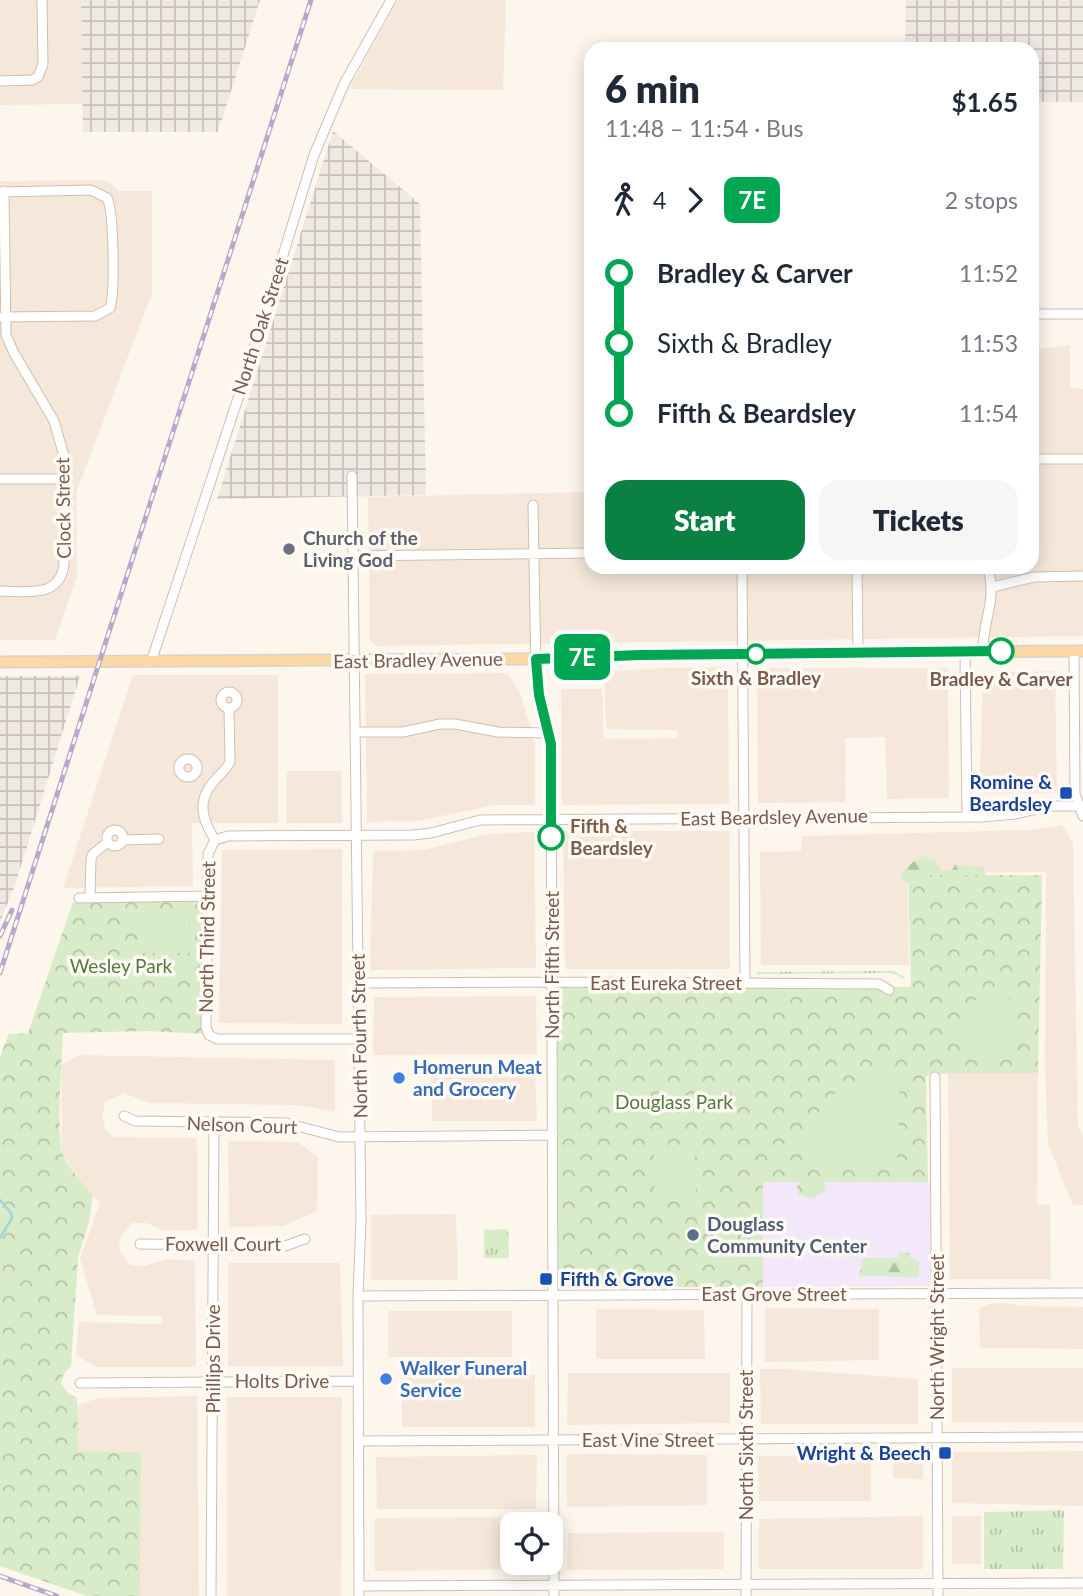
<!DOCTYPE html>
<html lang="en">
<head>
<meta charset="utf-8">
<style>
	:root { --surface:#fff; --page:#f6f6f7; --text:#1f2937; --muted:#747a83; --accent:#0b8043 }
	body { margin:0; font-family:Lato,sans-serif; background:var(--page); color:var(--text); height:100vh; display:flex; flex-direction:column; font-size:26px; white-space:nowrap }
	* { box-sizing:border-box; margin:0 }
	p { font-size:23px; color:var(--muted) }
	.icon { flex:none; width:38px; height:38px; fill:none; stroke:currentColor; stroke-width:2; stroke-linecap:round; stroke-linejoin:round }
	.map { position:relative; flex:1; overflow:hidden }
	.side { position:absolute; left:584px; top:42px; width:455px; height:532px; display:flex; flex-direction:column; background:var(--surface); border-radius:21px; box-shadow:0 4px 18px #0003 }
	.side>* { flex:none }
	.badge { padding:0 14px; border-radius:10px; font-size:24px; line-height:46px }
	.tools { position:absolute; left:500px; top:1512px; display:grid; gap:14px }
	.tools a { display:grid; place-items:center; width:63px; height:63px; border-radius:14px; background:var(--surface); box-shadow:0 4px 18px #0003; font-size:35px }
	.map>.badge { position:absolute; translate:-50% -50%; box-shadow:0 0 0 4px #fff }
	.legs { display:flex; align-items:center; gap:10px; height:77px; padding:0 21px; font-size:23px }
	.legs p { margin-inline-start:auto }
	.summary { display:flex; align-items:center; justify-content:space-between; height:119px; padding:0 21px }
	h1 { font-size:38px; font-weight:800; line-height:52px }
	.button { display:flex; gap:14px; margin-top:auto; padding:14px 21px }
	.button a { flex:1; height:80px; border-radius:21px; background:var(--accent); color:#fff; font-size:28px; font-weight:800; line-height:80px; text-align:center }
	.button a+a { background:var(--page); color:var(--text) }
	ul { padding:0 21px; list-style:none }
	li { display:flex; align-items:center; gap:24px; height:70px; font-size:26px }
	li i { display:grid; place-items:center; width:10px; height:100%; margin:0 9px; background:currentColor }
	li i::after { content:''; width:18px; height:18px; margin:-9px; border:5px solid; border-radius:50%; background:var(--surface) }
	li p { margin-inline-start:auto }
	li:first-child i { background:linear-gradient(#0000 50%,currentColor 0) }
	li:last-child i { background:linear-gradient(currentColor 50%,#0000 0) }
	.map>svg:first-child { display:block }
	.residential { fill:#f5e8da }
	.industrial { fill:url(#industrial-grid) }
	.education { fill:#f3e8fa }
	.grass { fill:url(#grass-tufts) }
	.forest { fill:url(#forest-firs) }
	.park { fill:url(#park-crowns) }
	.garden { fill:#d8ecc9 }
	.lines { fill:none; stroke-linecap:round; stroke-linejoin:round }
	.stream { stroke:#a5d3da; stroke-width:2.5 }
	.minor-casing { stroke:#d1beb0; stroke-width:11 }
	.major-casing { stroke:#dad1cd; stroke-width:13 }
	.minor { stroke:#fff; stroke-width:9 }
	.major { stroke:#fbd9a5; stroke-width:10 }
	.rail-casing { stroke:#b9a8c9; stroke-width:5 }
	.rail { stroke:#fffaf3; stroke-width:2.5; stroke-dasharray:8; stroke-linecap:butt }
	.line-1-casing { stroke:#fff; stroke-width:16 }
	.line-1 { stroke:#00a651; stroke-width:10 }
	.worship-dot { fill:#6b7280; stroke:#fffaf3; stroke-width:2.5 }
	.stop-1-dot { fill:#fff; stroke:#00a651; stroke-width:3.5 }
	.transit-dot { fill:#1a4fb4; stroke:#fffaf3; stroke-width:2.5 }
	.shop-dot { fill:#3f7fe0; stroke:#fffaf3; stroke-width:2.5 }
	.service-dot { fill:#5c6f8a; stroke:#fffaf3; stroke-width:2.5 }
	.labels { text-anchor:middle; stroke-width:7; stroke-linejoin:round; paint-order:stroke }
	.street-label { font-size:19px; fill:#7a5c4d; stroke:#fffaf3 }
	.worship-label { font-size:19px; font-weight:bold; fill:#5b616d; stroke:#fffaf3; text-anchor:start }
	.stop-label { font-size:19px; font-weight:bold; fill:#7a5c4d; stroke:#fffaf3 }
	.transit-label { font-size:19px; font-weight:bold; fill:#164399; stroke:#fffaf3; text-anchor:end }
	.park-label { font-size:19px; fill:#537a41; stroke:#fffaf3 }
	.shop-label { font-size:19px; font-weight:bold; fill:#366cbe; stroke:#fffaf3; text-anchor:start }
	.service-label { font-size:19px; font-weight:bold; fill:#4e5e75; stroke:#fffaf3; text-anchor:start }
</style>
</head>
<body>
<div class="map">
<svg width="1083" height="1596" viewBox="0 0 1083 1596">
	<defs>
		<pattern id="industrial-grid" width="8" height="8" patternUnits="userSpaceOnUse" patternTransform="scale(1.75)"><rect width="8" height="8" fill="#efe9e4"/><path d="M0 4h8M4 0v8" fill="none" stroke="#c7c0bb"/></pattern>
		<pattern id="grass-tufts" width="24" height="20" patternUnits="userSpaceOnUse" patternTransform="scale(1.75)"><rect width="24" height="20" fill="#d8ecc9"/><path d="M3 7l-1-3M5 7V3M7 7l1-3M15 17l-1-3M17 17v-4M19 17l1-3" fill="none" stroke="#b4c2a5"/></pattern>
		<pattern id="forest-firs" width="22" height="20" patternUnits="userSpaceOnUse" patternTransform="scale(1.75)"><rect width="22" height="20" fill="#d8ecc9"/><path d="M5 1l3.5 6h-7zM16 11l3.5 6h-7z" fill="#b4c2a5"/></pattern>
		<pattern id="park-crowns" width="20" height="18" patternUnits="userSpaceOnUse" patternTransform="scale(1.75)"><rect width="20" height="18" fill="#d8ecc9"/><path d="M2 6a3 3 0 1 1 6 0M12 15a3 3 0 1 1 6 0" fill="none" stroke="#b4c2a5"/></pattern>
	</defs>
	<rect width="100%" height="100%" fill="#fdf6ec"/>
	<path class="residential" d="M0,0H81L83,104L0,105Z
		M398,0H506L503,90L349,89Z
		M103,180L112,184L119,191H152V293L76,493L77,576L55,640H0V181Z
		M1070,345V388L1083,389V636L377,646L370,641L368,497L591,492L592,567H1032L1033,350Z
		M728,667L729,804L562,805L561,689H602L604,739L678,738V730L606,729L604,672L663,668Z
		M757,668H948L949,798L887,799L885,737L845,738L846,802L758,803Z
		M1055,671L1057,793L985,794L980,770L983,673Z
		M507,673L520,692L535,744V805H495L418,821L367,822L365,674Z
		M133,675H278V823H192L193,886L63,888Z
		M287,771H341L342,823H286Z
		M1062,825L1073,843L1078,1127L1083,1137V1205H1073L1048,1144L1045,1068L1046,872L907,873L909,965H761L760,852L801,851L802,836L1028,830Z
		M563,831H729L730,969H565Z
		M534,832L536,968L370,970L373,851L423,850L487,834Z
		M342,849V1024L219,1023L222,850Z
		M536,996L537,1054L373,1055L374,997Z
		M79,1055L335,1060V1112L299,1105L149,1103L124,1093L105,1102L102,1117L106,1130L114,1137L197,1138L198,1230H162L147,1223H132L122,1234L119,1245L121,1254L131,1265L145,1266L167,1259L195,1261L196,1367H96L76,1355L79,1322L161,1324L162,1316L97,1315L80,1258L100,1203L79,1180L62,1153L61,1065Z
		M431,1073H535L537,1121H432Z
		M948,1073H1038L1037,1204L1050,1205L1051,1279H950Z
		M228,1141L298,1142L318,1157L317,1211L283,1226L229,1227Z
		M456,1214L458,1280H371V1215Z
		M228,1263H340L343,1366H228Z
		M993,1303H1006L1020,1306L1083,1307V1349L980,1348L979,1308Z
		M765,1308L879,1309V1360L765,1362Z
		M596,1309L704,1310L705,1359H596Z
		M388,1311H512V1357H388Z
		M952,1368H1083V1422H952Z
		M760,1369H786L918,1379V1424H761Z
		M568,1373H730V1423L567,1425Z
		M402,1375H535V1427H402Z
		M197,1396L199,1596H140L141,1452L77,1451V1405L99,1398Z
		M227,1397H342L341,1596H227Z
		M1083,1451V1506L952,1503V1452Z
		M567,1454L707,1455V1505L567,1507Z
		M537,1455L536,1509H377L376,1457Z
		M758,1456H871V1501H759Z
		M893,1457H923V1479L893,1478Z
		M923,1516V1569H759V1519Z
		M952,1516H981V1564H952Z
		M536,1517V1524H513V1563H536L537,1569L375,1571V1518Z
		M724,1532V1569L567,1570L568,1533Z"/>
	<path class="industrial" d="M81,0H260L218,132H83Z
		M906,0H1083V102H1033L1032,49H905Z
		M333,131L420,204L426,495L217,499Z
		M0,676H80L15,885L0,922Z"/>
	<path class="education" d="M762,1182H936L937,1286L763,1287Z"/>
	<path class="grass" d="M894,971L905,978L902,979L898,975L888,973L757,974V972Z
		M508,1229L509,1258H484V1230Z
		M1064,1510L1063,1569H984V1512Z"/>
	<path class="forest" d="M921,856L935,860L941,870H952L955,865L983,867L986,876L912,884L901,881L903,870Z
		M899,1252L909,1253L910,1257L919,1262V1277L859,1276L863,1258H898Z"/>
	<path class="park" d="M908,875H1042L1038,1073H948L926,1076L928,1182H822L826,1186L825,1192L811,1199L798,1194L797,1186L801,1182H763V1287H563L558,1280L554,984L911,987Z
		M208,896L205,1034L147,1031L63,1033C62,1054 56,1140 63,1155C70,1170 82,1183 93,1195L89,1222L78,1257L71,1366L64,1373L61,1383L68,1393L77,1398L78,1451L141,1452L140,1596H87L0,1566V1057L9,1034L28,1033L73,902Z"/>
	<path class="garden" d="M189,913V953H143V914Z
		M990,995L1008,997L1017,1004L1018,1044L1010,1052L967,1051C949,1025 959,1001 990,995Z
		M881,1074L900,1075L897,1161L889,1169L880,1166L805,1162C804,1116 836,1080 881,1074Z
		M695,1149L696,1199L655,1200L654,1150Z"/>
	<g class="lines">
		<path class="stream" d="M0,1200L11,1213L12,1218L0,1238"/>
		<defs>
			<path id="minor" d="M0,81L32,80L38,77L43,64L42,0
				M0,192L91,190L107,198C114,211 115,293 110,308L95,316L2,317
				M1032,314H1083
				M1032,459H1083
				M352,476L361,1220L358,1296L359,1596
				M0,479H64
				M533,505L536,674L551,744L554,1596
				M353,556L592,553
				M742,567L745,983
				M857,567L858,653
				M992,587L1034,577L1083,576
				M0,591C26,591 59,599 64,565V456L54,421L14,353L6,335L4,191
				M983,651C983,617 997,604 988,567
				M1074,651L1075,794L1083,816
				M965,652L967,815
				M151,662L247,371L314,155L344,84L391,0
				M221 700a8 8 0 1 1 16 0a8 8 0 1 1-16 0Z
				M355,732H403L440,724H455L498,732L548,733
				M179 768a9 9 0 1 1 18 0a9 9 0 1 1-18 0Z
				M107 838a8 8 0 1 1 16 0a8 8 0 1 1-16 0Z
				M122,840L159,839
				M215,840C205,824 197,806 209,788C215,778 225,772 230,762L229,708
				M90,896L91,859L93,854L108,842
				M79,898L208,896
				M358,983L551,982L879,984L889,990
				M359,1039H217L209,1035L206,1027L208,854L215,840L228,836L413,835L431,833L480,820L981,817L1016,814L1049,806H1083
				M935,1077L938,1596
				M124,1116L136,1121L286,1123L339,1137L553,1135
				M140,1244L285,1246L305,1239
				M358,1296L1083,1293
				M80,1383L358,1381
				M359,1441L1083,1437
				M359,1586L1083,1583
				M211,1596L214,1122
				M746,1596L747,1294"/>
			<path id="major" d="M0,662L523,659L640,655L1083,651"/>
		</defs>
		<use href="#minor" class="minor-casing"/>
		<use href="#major" class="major-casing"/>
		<use href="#minor" class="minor"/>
		<use href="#major" class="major"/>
		<defs>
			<path id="rail" d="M0,936L12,910
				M0,973L311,0
				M0,1576L57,1596"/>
		</defs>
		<use href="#rail" class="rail-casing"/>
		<use href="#rail" class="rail"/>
	</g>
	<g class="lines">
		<defs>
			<path id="line-1" d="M551,837V744L539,695L536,659L640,655L1001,651"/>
		</defs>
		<use href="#line-1" class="line-1-casing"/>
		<use href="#line-1" class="line-1"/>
	</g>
	<circle class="worship-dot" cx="289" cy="549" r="7"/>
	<g class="stop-1-dot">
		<circle cx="1001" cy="651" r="12"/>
		<circle cx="756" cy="654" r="9"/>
		<circle cx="551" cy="837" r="12"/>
	</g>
	<g class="transit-dot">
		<rect x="1059" y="786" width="14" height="14" rx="3.5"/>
		<rect x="539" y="1272" width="14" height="14" rx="3.5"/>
		<rect x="938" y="1446" width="14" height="14" rx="3.5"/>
	</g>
	<g class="shop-dot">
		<circle cx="399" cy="1078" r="7"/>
		<circle cx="386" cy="1379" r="7"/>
	</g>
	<circle class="service-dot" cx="693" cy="1235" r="7"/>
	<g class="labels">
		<g class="street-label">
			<text transform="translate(260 326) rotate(-72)" y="7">North Oak Street</text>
			<text transform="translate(63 508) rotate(-91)" y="7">Clock Street</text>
			<text transform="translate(418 660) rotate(-1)" y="7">East Bradley Avenue</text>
			<text transform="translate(774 817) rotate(-1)" y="7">East Beardsley Avenue</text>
			<text transform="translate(207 937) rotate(-89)" y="7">North Third Street</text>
			<text transform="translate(552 965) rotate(-90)" y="7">North Fifth Street</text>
			<text x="666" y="990">East Eureka Street</text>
			<text transform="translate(359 1036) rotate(-91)" y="7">North Fourth Street</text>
			<text transform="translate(242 1125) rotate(2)" y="7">Nelson Court</text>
			<text x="223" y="1251">Foxwell Court</text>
			<text x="774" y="1301">East Grove Street</text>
			<text transform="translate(937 1337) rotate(-90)" y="7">North Wright Street</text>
			<text transform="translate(213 1359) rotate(-90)" y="7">Phillips Drive</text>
			<text x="282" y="1388">Holts Drive</text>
			<text x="648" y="1447">East Vine Street</text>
			<text transform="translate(746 1445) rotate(-90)" y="7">North Sixth Street</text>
		</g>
		<g class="worship-label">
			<text x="303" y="545">Church of the<tspan x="303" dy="22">Living God</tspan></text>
		</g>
		<g class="stop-label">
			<text x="756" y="685">Sixth &amp; Bradley</text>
			<text x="1001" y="686">Bradley &amp; Carver</text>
			<text x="570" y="833" text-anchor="start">Fifth &amp;<tspan x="570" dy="22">Beardsley</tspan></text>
		</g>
		<g class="transit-label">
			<text x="1052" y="789">Romine &amp;<tspan x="1052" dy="22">Beardsley</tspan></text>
			<text x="560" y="1286" text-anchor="start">Fifth &amp; Grove</text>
			<text x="931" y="1460">Wright &amp; Beech</text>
		</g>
		<g class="park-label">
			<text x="121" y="973">Wesley Park</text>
			<text x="674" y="1109">Douglass Park</text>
		</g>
		<g class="shop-label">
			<text x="413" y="1074">Homerun Meat<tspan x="413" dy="22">and Grocery</tspan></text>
			<text x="400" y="1375">Walker Funeral<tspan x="400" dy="22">Service</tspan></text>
		</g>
		<g class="service-label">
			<text x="707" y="1231">Douglass<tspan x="707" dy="22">Community Center</tspan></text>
		</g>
	</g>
</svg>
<div class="tools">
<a><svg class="icon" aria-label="locate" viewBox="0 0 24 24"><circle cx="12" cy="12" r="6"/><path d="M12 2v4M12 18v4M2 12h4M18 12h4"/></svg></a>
</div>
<b class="badge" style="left:582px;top:657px;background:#00a651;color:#fff">7E</b>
<section class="side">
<div class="summary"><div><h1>6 min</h1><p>11:48 – 11:54 · Bus</p></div><b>$1.65</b></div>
<div class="legs"><svg class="icon" aria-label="walk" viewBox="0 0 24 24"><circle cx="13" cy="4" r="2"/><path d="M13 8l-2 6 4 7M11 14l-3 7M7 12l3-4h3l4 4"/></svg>4<svg class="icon" aria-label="forward" viewBox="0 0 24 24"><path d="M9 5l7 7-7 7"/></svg><b class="badge" style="background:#00a651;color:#fff">7E</b><p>2 stops</p></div>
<ul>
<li><i style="color:#00a651"></i><b>Bradley &amp; Carver</b><p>11:52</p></li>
<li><i style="color:#00a651"></i><span>Sixth &amp; Bradley</span><p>11:53</p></li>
<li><i style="color:#00a651"></i><b>Fifth &amp; Beardsley</b><p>11:54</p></li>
</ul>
<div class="button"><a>Start</a><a>Tickets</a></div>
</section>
</div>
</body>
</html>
